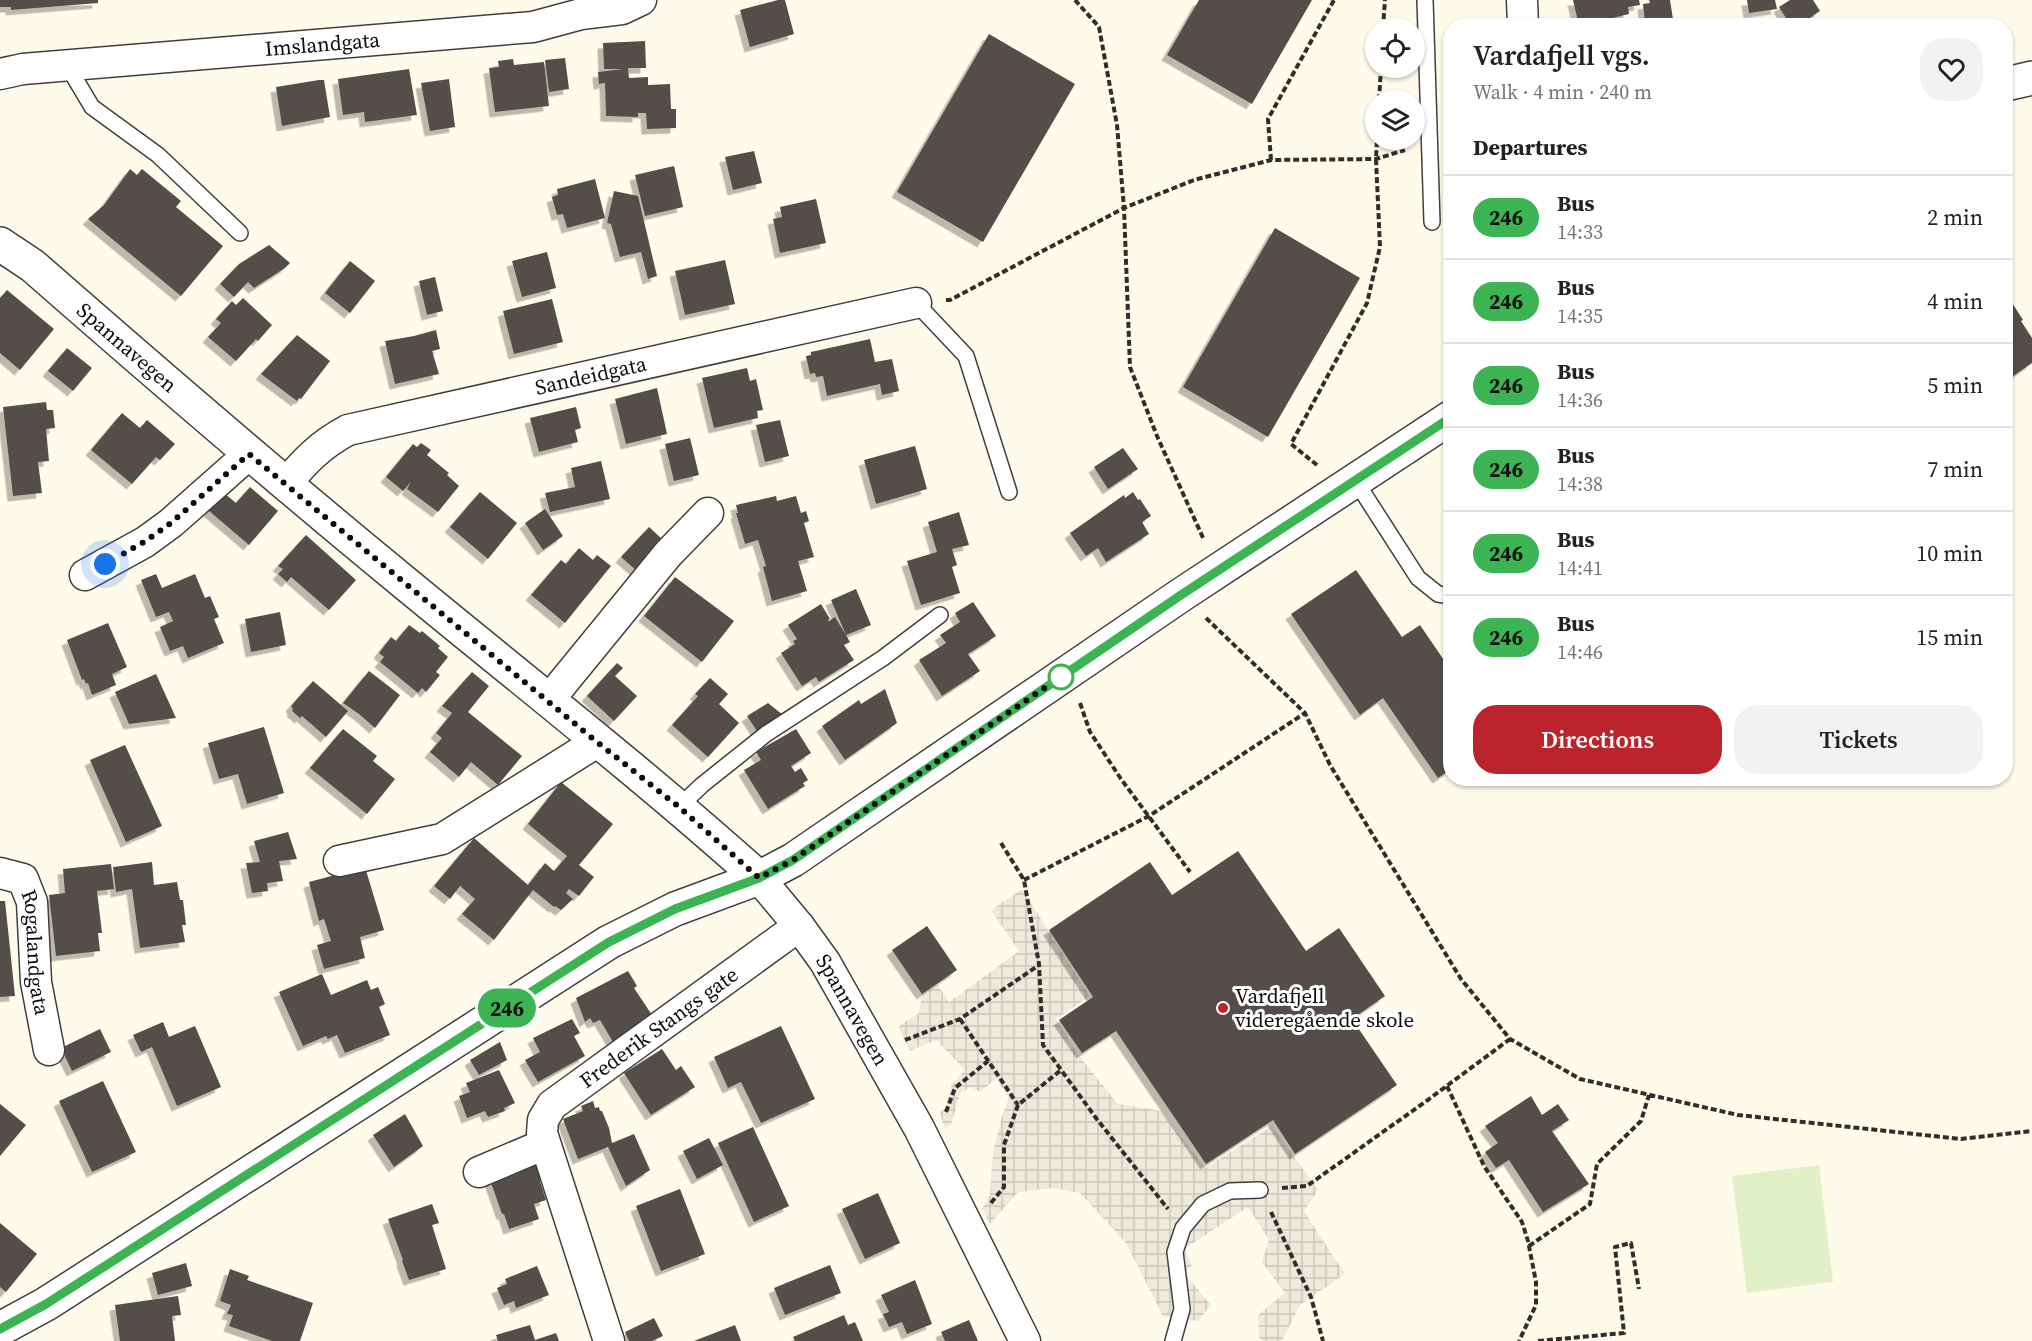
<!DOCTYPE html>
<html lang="en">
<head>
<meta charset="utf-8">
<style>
	:root { --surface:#fff; --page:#f2f2f2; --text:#202124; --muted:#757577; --line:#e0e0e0; --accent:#bc242c }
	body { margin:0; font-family:"Source Serif 4",serif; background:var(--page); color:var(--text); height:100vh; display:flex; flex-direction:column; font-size:22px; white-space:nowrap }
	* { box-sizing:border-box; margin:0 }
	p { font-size:20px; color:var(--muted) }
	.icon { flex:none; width:33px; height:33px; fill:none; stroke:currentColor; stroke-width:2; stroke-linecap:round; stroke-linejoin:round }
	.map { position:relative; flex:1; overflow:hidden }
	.drawer { position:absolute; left:1443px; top:18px; width:570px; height:768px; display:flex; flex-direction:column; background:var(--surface); border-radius:24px; box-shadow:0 2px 4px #0004 }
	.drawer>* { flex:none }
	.badge { padding:0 12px; border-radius:20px; font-size:21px; line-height:39px }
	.controls { position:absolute; left:1365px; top:18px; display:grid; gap:12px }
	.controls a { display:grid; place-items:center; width:60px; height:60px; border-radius:50%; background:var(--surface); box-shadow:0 2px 4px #0004; font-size:30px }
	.you { position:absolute; width:30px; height:30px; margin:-15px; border:4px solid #fff; border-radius:50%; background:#1a73e8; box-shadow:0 0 0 9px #1a73e833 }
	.map>.badge { position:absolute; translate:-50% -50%; box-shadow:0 0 0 3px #fff }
	h2 { padding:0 30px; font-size:22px; line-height:54px }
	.round { display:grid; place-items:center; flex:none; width:63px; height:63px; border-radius:24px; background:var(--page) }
	.overview { display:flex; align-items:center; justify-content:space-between; height:102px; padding:0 30px }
	h1 { font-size:28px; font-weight:600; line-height:45px }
	.primary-button { display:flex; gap:12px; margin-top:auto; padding:12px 30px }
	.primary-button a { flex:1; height:69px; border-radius:24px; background:var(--accent); color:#fff; font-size:24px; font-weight:600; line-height:69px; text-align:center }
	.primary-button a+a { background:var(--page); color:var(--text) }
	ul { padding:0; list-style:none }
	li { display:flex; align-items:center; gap:18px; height:84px; padding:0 30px; border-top:2px solid var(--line) }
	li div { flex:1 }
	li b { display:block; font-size:22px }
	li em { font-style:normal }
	li .badge { min-width:66px; font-weight:700; text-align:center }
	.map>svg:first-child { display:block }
	.pitch { fill:#e2f0c7 }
	.plaza { fill:url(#plaza-grid) }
	.building { fill:#544d48; filter:url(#shadow) }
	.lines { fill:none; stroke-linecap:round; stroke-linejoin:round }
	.service-casing { stroke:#3f3f3f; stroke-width:18 }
	.minor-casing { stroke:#3f3f3f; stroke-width:33 }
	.tertiary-casing { stroke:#3f3f3f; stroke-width:36 }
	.path { stroke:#2e2e2e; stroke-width:4; stroke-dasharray:6 3; stroke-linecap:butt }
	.service { stroke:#fff; stroke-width:15 }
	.minor { stroke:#fff; stroke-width:30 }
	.tertiary { stroke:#fff; stroke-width:33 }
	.line-casing { stroke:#fff; stroke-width:14 }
	.line { stroke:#3cb454; stroke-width:9 }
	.walk { stroke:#0c0c0c; stroke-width:6; stroke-dasharray:0 10.8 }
	.stop-dot { fill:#fff; stroke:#3cb454; stroke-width:3 }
	.poi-dot { fill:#bc242c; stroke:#fff; stroke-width:2 }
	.labels { text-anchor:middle; stroke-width:6; stroke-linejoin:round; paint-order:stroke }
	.street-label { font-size:21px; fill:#0c0c0c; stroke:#fff }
	.poi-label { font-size:21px; fill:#0c0c0c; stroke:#fff; text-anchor:start }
</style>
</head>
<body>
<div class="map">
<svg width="2032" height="1341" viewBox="0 0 2032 1341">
	<defs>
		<pattern id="plaza-grid" width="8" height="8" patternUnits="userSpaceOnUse" patternTransform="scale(1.5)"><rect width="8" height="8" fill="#eee9db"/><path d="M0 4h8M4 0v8" fill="none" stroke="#cbc7bb"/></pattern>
		<filter id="shadow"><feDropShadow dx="-5.5" dy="5.5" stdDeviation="0" flood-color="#0004"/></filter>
	</defs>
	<rect width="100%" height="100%" fill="#fffbea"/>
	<path class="pitch" d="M1819,1165L1833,1282L1747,1293L1732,1176Z"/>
	<path class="plaza" d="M1022,889L1090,996L1056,1019L1079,1056L1118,1104L1161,1111L1205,1168L1272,1126L1318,1190L1304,1211L1345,1274L1300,1305L1282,1341H1262L1259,1337L1258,1315L1285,1293L1262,1262L1269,1240L1248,1207L1184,1249L1192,1265L1184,1273L1211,1305L1198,1321L1163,1316L1126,1243L1080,1193L1052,1188L1018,1192L990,1224L982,1209L990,1195L993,1152L1002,1116L1009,1098L996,1079L980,1092L971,1087L960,1093L951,1125L945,1128L939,1112L945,1109L951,1086L965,1070L936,1040L910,1051L898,1027L919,1013L922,994L937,984L949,1002L1019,951L991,910Z"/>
	<path class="building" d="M0,0H98V3L11,10V7H0Z
		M778,0H785L794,34L750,47L740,10Z
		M1199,0H1312L1252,104L1167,55Z
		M1573,0H1639L1640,5L1628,7L1629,14L1579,26Z
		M1649,0H1670L1674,26H1658L1657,21L1645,23L1643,4L1650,3Z
		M1747,0H1775L1777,9L1749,13Z
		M1790,0H1813L1820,11L1798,26H1791L1779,7Z
		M989,34L1075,84L983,242L897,192Z
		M645,41L646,68H628L629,78L648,77V85L670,84L671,109H676V128L647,129L646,113H638V117L606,116L605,83L599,84L598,72L623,69H604L603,43Z
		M565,58L569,89L549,92L545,60Z
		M513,59L514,65L544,62L549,106L495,112L489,68L499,67L498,61Z
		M409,69L417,115L365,122L364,112L343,115L338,79Z
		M449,79L455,127L430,131L421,83Z
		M319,80H324L330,117L282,126L276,87Z
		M754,151L762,183L733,190L725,157Z
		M674,166L683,207L645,216L635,175Z
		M130,169L137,175L142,169L181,201L176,207L223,246L181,296L88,219L104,205Z
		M595,179L605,218L567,228L563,214L557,215L552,197L558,195L557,189Z
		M614,191L638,196L657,276L648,279L641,252L620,257L611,224L607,223Z
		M816,199L826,243L780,253L773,219L782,217L780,207Z
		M1275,228L1360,278L1268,437L1183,387Z
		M269,245L290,263L285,268L254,288L248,282L234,297L220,284L239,264Z
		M547,252L556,288L522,297L512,261Z
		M725,260L735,304L685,315L675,271Z
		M350,261L375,281L350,313L325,293Z
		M435,277L443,311L427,315L419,281Z
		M7,290L54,329L20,370L0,353V298Z
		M2007,295L2023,320L2021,321L2032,338V363L2006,381V296Z
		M243,298L272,325L258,341L256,339L236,361L208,337L221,323L216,319L232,301L236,305Z
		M552,299L563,342L514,354L503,311Z
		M436,330L440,349L432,351L439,374L395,384L385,341L414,336Z
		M297,335L330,361L301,399L299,398L297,401L261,374Z
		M870,339L875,362L892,359L899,391L882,395L880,384L827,396L823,376L816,377L815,373L810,374L806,356L811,355V352Z
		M67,348L92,368L73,391L48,371Z
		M747,368L750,381L756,379L763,410L757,411L758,418L714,428L702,378Z
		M657,388L667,434L626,444L615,399Z
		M46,402L47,410H53L55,428L46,429L49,461L38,462L42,493L13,496L3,407Z
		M576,407L581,428L575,430L578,442L539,452L530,418Z
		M122,413L140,428L147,420L175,444L160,460L156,457L132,484L91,450Z
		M780,420L789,456L765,462L756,425Z
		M690,438L699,475L674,481L665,444Z
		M421,443L431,450L427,455L449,473L447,475L459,486L438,512L407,489L411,482L403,491L386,477L413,444L417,447Z
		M915,446L927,489L876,504L864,460Z
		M1123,448L1138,469L1108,489L1094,467Z
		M601,461L610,499L550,512L545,493L575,487L571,468Z
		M250,487L278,511L249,545L208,510L224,493L236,503Z
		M480,492L517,523L488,559L450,527Z
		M1133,492L1138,500L1140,499L1151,516L1142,522L1149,534L1106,562L1098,548L1086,556L1070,533L1124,495L1125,498Z
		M776,496L777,501L796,496L801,513L806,511L809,521L804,523L814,557L798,561L807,591L772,601L763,567L766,566L758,540L745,544L736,513H738L736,505Z
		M545,509L563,536L543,550L525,523Z
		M959,512L969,545L952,549L957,565L952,567L960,593L921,605L907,561L937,552L928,522Z
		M649,527L662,539L638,572L621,557Z
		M306,535L356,580L329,610L291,577L287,582L278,574L283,569L278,566Z
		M579,548L593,560L597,555L611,566L565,623L531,595L561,560L566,564Z
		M1356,570L1402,637L1420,625L1450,669V770L1438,778L1383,698L1360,715L1291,614Z
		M156,574L162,588L195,574L205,598L210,596L219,617L214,619L224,643L188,658L183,646L170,651L160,627L173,621L169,612L156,617L141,580Z
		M675,577L734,621L702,662L644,616Z
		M856,589L871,625L846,635L831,600Z
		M973,602L996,636L968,654L980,671L942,696L919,660L946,643L940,635L960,622L955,613Z
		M821,604L830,619L828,620L829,621L835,617L846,635L850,642L844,645L854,660L819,682L816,677L802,686L781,653L795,644L793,641L797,639L788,625Z
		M280,612L286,645L251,652L245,619Z
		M108,623L127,667L112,674L116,685L92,695L88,683L86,684L84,679L82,680L67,640Z
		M409,625L420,633L422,631L440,646L438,648L448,657L436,672L440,675L426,692L422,688L418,693L380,662L384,657L379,653L391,637L396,641Z
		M617,663L623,668L615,676L637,696L614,721L587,696Z
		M369,671L400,695L375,728L359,714L343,703Z
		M472,672L489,686L468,712L522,756L498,785L471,762L459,777L430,752L442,738L436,733L452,713L442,706Z
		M156,674L176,718L129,724L115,692Z
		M710,678L728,694L719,704L739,723L708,757L672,725L698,696L695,694Z
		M313,681L348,711L326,737L302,716L300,718L292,711L293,709L291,706Z
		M885,689L897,723L845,760L822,726L859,700L861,704Z
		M768,703L783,715L757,731L747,716Z
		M264,727L284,793L247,804L238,774L219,779L208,743Z
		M343,729L377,756L373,761L395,779L367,814L310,768Z
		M796,729L811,753L791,766L795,772L801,768L808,780L803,783L805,786L768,809L744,770L761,760L756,752Z
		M125,745L162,826L126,842L90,760Z
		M561,782L613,824L579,865L594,877L579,896L569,889L566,893L573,899L561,910L555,906L554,907L533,890L494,940L462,914L475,899L460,886L450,899L434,886L474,838L528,885L545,863L554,871L567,856L528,824Z
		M288,832L297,859L279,861L283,881L267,883L268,891L252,893L246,863L260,862L254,841Z
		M1238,851L1306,951L1339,928L1385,996L1352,1019L1397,1085L1295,1154L1273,1120L1206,1164L1116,1031L1082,1053L1059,1020L1093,997L1049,930L1150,862L1172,895Z
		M152,862L154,885L177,882L180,900H183L186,925H182L185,942L140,948L132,889L116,892L113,867Z
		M111,864L114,889L97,891L102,933H98L100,951L56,956L49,895L65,893L63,869Z
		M365,867L384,930L360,937L365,958L324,969L317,945L331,941L324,919L319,921L309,882Z
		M0,901H5L15,996L0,997Z
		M927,926L957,970L922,994L892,950Z
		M628,971L637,986L634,988L654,1018L613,1042L600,1020L593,1023L590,1018L585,1022L576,998Z
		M322,974L331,995L367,980L371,990L378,987L385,1004L379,1007L390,1035L345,1053L337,1035L328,1039L326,1036L303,1046L279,992Z
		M572,1019L580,1033L574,1036L585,1056L538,1082L525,1060L540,1052L533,1038Z
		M163,1022L169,1037L195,1026L221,1087L177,1106L152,1047L141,1052L133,1035Z
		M781,1026L815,1099L761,1123L741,1082L728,1088L714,1057Z
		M100,1029L111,1052L72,1071L61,1048Z
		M500,1042L507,1060L479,1075L470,1060Z
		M662,1049L676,1070L681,1066L695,1087L651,1115L624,1073Z
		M499,1070L515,1103L504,1108L505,1111L488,1117L485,1111L467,1118L459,1096L470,1092L466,1083Z
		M103,1081L136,1152L92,1172L59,1101Z
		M1531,1096L1542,1115L1558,1104L1569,1120L1552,1131L1589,1184L1543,1212L1509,1160L1496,1168L1485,1152L1498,1143L1485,1126Z
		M593,1101L595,1108L599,1107L600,1111H602L609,1128L612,1143L634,1134L650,1170L626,1186L608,1147L578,1159L563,1119L583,1111L581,1106Z
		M0,1104L26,1125L0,1156Z
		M405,1114L423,1146L394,1167L373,1135Z
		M753,1127L789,1206L754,1222L718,1143Z
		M709,1138L723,1165L697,1179L683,1151Z
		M533,1162L534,1165L539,1164L544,1179L540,1181L546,1200L534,1204L539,1219L509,1229L504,1214H502L489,1177Z
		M680,1189L705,1254L661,1271L636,1206Z
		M878,1193L900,1243L865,1259L842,1209Z
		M432,1204L439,1223L432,1225L446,1269L409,1280L402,1261L403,1260L388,1219Z
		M0,1223L37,1254L6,1292L0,1287Z
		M186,1263L192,1286L158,1295L152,1273Z
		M830,1265L841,1293L785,1315L774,1288Z
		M537,1266L549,1295L516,1308L514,1301L504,1305L497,1288L507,1284L505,1279Z
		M230,1269L249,1276L247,1280L313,1303L300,1341H272L229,1326L233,1315L227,1314L231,1305L220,1301Z
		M915,1280L932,1324L907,1334L902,1322L889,1327L883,1314L889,1312L881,1295Z
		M178,1296L181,1315L172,1316L175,1341H120L115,1305Z
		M844,1315L848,1325L855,1322L863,1341H795L793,1337Z
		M654,1318L663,1336L652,1341H629L625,1332Z
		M969,1320L978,1341H945L941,1332Z
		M530,1325L535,1340L556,1333L559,1341H498L496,1335Z
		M735,1325L741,1341H694Z"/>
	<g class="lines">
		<defs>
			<path id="service" d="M1425,0L1432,222
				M67,65L92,107L158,155L240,233
				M916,303L966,356L1009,492
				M1355,480L1418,578L1438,594L1450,596
				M679,807L702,785L766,734L883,658L940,615
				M1173,1341L1182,1309L1175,1252L1183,1228L1203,1204L1230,1191L1260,1190"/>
			<g id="minor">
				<path d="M1522,0L1523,26"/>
				<path id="s1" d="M0,74L23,69L533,27L581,14L622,9L641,0"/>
				<path id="s2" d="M285,485C305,461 320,445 348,430L916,303"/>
				<path d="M85,575L145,542L171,523L249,454"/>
				<path d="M548,701L668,554L708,513"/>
				<path d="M339,861L442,839L597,742"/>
				<path id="s3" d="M0,873L23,879L32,902L36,982L49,1050"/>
				<path id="s4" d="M759,878L799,926L825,962L919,1128L1025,1341"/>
				<path d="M479,1172L545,1144"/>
				<path id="s5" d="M609,1341L542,1133L543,1120L552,1105L799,926"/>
			</g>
			<g id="tertiary">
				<path d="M2006,84L2032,78"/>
				<path id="s6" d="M0,244L33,266C154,372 276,477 400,579C520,678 643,774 759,878"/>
				<path d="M0,1329L46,1304L609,942L675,909L759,878L793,860L1181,595L1450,418"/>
			</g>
		</defs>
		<use href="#service" class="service-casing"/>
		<use href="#minor" class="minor-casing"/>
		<use href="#tertiary" class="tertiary-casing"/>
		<path class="path" d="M1075,0L1099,27L1117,125L1124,208L1130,367L1157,436L1204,540
			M1383,28L1385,0
			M1379,100L1381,68
			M1271,160L1268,119L1334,0
			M946,300H950L1124,208L1194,180L1271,160L1376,159L1405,150
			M1317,465L1291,444L1367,303L1380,247L1376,159L1377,140
			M1206,618L1305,713L1330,765L1461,979L1510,1039L1580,1079L1738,1115L1961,1139L2032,1131
			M1080,703L1090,732L1121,779L1190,872
			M1001,843L1024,880L1039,964L1043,1045L1096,1118L1168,1209
			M1024,880L1149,816L1305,713
			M960,1019L1018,1105
			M905,1040L960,1019L1039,965
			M1447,1086L1484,1166L1522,1222L1528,1241L1536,1282V1305L1519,1341
			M946,1112L955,1088L988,1061
			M1282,1188L1307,1186L1425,1102L1510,1039
			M991,1203L1004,1187V1145L1018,1105L1061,1070
			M1271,1212L1311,1297L1323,1341
			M1529,1246L1590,1204L1597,1164L1641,1121L1649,1095
			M1538,1341L1624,1333L1615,1247L1631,1243L1639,1289"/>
		<use href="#service" class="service"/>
		<use href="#minor" class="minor"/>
		<use href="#tertiary" class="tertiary"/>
	</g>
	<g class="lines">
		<defs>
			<path id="line" d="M0,1329L46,1304L609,942L675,909L759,878L793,860L1181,595L1450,418"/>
		</defs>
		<use href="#line" class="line-casing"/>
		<use href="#line" class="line"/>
		<path class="walk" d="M105,564L144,542L171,523L249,454L597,742L679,807L759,878L793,860L1062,676L1061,677"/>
	</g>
	<circle class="stop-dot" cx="1061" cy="677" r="12"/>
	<circle class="poi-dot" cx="1223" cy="1008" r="6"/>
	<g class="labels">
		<g class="street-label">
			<text dy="7" stroke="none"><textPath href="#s1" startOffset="324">Imslandgata</textPath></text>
			<text dy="7" stroke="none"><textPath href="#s6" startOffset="164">Spannavegen</textPath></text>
			<text dy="7" stroke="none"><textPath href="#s2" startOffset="333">Sandeidgata</textPath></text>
			<text dy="7" stroke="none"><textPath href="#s3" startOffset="99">Rogalandgata</textPath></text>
			<text dy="7" stroke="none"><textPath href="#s4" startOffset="162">Spannavegen</textPath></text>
			<text dy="7" stroke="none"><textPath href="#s5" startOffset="381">Frederik Stangs gate</textPath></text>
		</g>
		<g class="poi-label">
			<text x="1235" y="1003">Vardafjell<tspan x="1235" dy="24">videregående skole</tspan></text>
		</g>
	</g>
</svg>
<div class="controls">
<a><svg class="icon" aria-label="locate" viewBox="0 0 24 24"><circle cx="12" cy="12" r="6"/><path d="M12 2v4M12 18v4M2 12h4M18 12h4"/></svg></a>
<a><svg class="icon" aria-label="layers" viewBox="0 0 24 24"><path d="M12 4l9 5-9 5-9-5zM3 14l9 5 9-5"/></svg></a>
</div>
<div class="you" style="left:105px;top:564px"></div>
<b class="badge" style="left:507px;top:1008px;background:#3cb454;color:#111">246</b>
<section class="drawer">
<div class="overview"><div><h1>Vardafjell vgs.</h1><p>Walk · 4 min · 240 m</p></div><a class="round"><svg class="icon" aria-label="heart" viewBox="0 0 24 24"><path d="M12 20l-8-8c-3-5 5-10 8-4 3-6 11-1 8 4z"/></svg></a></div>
<h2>Departures</h2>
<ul>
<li><span class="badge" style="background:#3cb454;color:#111">246</span><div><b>Bus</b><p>14:33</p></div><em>2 min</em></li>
<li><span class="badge" style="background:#3cb454;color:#111">246</span><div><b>Bus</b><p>14:35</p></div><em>4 min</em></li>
<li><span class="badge" style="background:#3cb454;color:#111">246</span><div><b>Bus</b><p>14:36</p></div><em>5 min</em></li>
<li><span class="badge" style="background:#3cb454;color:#111">246</span><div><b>Bus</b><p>14:38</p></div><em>7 min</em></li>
<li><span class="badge" style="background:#3cb454;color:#111">246</span><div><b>Bus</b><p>14:41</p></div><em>10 min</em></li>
<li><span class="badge" style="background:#3cb454;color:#111">246</span><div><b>Bus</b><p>14:46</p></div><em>15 min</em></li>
</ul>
<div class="primary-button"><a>Directions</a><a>Tickets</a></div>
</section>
</div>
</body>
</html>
